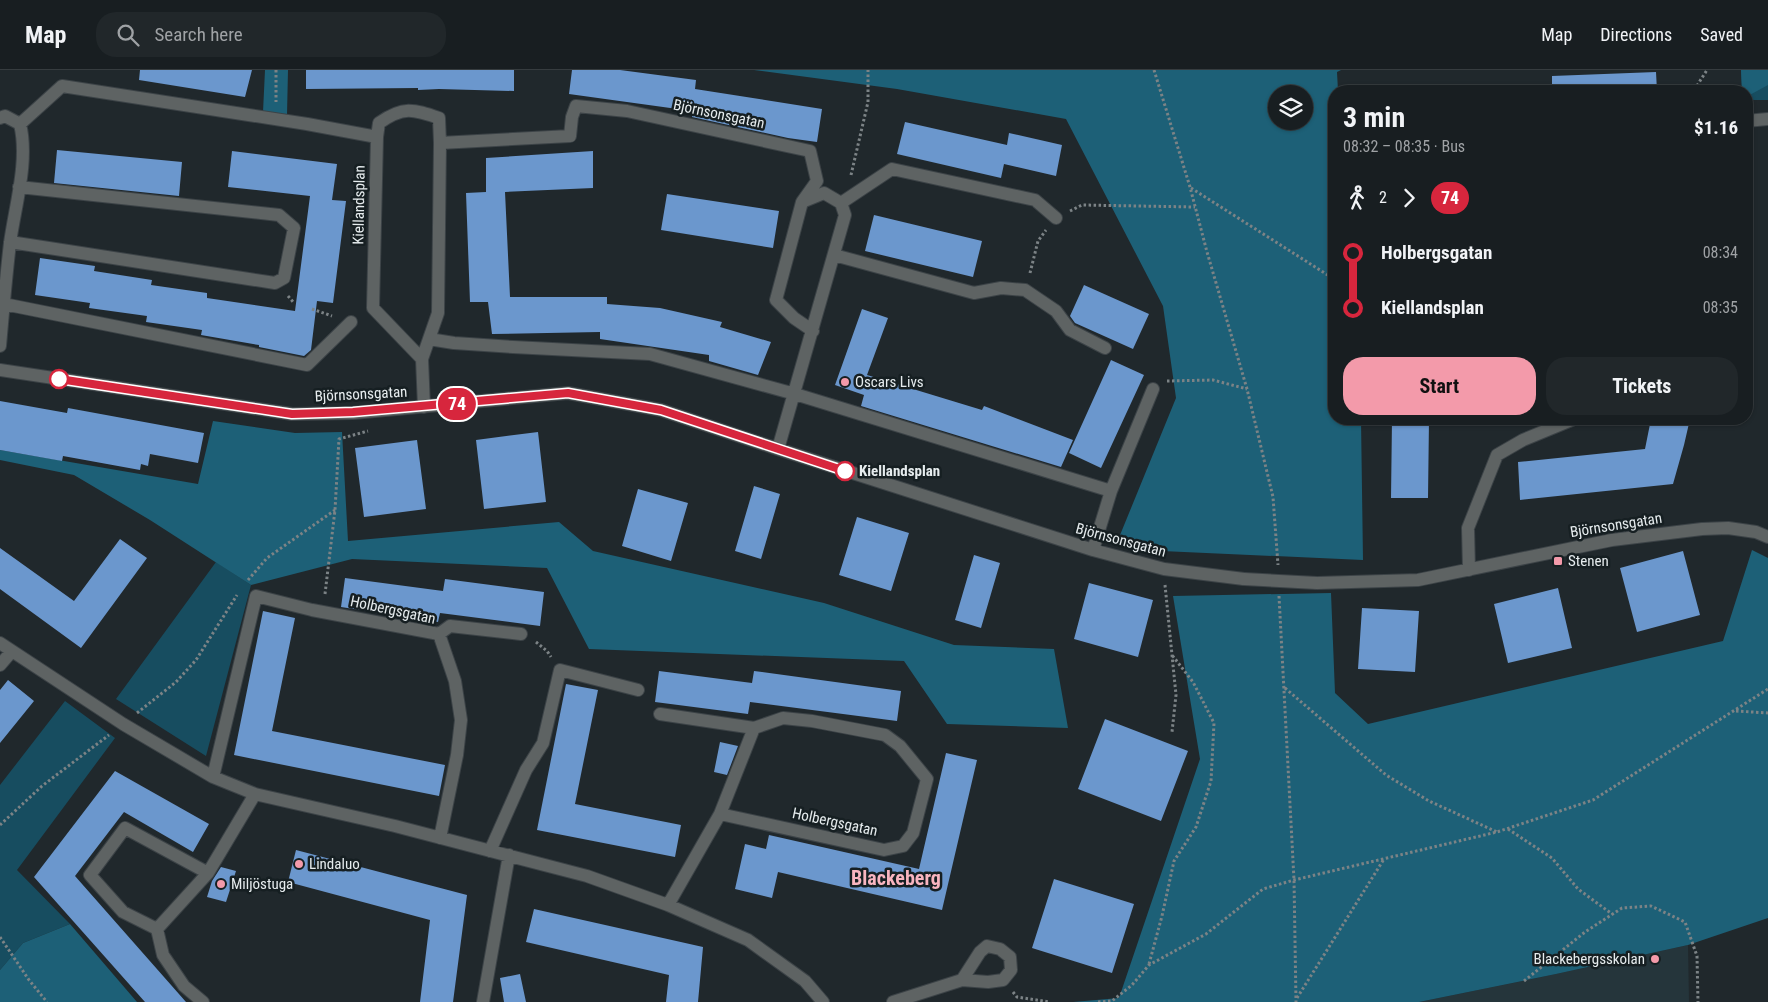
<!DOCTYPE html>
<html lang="en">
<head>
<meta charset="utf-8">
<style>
	:root { --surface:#181e21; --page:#21272a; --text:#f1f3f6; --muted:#9fa2a5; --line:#363c3f; --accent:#f39aaa }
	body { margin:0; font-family:"Roboto Condensed",sans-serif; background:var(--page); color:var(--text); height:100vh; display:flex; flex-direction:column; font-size:19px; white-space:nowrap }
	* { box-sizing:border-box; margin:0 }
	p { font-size:16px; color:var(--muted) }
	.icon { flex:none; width:28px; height:28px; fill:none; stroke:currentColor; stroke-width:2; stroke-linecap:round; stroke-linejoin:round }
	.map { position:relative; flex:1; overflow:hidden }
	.drawer { position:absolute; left:1328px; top:15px; width:425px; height:340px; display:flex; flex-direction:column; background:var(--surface); border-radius:20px; box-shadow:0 1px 4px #0004,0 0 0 1px var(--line) }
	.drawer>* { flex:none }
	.badge { padding:0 10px; border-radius:16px; font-size:18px; line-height:32px }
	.tools { position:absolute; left:1268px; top:15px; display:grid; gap:10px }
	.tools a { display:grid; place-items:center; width:45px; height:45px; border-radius:50%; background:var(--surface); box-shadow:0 1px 4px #0004,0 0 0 1px var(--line); font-size:25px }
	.map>.badge { position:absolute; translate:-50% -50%; box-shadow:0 0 0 2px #fff }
	.legs { display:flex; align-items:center; gap:8px; height:55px; padding:0 15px; font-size:16px }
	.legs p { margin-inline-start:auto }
	.headline { display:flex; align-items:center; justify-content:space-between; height:85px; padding:0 15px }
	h1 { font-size:28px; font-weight:700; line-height:38px }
	.primary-button { display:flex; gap:10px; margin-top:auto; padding:10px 15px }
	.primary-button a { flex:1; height:58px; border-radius:20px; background:var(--accent); color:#111; font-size:20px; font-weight:700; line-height:58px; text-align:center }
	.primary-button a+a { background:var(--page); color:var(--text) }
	ul { padding:0 15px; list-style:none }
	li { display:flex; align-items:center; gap:18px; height:55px; font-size:19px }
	li i { display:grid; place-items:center; width:8px; height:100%; margin:0 6px; background:currentColor }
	li i::after { content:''; width:12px; height:12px; margin:-6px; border:4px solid; border-radius:50%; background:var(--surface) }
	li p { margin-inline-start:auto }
	li:first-child i { background:linear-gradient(#0000 50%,currentColor 0) }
	li:last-child i { background:linear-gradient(currentColor 50%,#0000 0) }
	header { display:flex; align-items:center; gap:30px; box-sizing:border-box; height:70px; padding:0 25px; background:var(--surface); border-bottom:1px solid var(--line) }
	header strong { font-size:24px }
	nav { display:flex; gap:28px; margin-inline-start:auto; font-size:18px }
	.search { width:350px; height:45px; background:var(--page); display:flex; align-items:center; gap:12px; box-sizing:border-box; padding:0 18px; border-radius:20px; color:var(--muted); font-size:19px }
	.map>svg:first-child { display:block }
	.built { fill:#25353b }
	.green { fill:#174d60 }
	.forest { fill:#1d6077; fill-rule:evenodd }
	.building { fill:#6b97cd }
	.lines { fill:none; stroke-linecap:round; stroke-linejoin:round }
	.minor-casing { stroke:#3c4347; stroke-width:14 }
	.path { stroke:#7c8386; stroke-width:3; stroke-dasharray:2.5 2.5; stroke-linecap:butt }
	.minor { stroke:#5e6363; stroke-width:12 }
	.minor-bridge-casing { stroke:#3c4347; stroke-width:14; stroke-linecap:butt }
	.minor-bridge { stroke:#5e6363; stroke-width:12 }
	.line-1-casing { stroke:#fff; stroke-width:11 }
	.line-1 { stroke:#d7263d; stroke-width:8 }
	.stop-1-dot { fill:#fff; stroke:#d7263d; stroke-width:2.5 }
	.poi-dot { fill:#f39aaa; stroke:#161f22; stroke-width:2 }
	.labels { text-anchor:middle; stroke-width:5; stroke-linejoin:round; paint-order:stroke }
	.street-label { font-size:15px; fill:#e6ecee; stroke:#161f22 }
	.poi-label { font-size:15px; fill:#e6ecee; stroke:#161f22; text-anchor:start }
	.stop-label { font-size:15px; font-weight:bold; fill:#e6ecee; stroke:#161f22; text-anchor:start }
	.district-label { font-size:20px; font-weight:bold; fill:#f9b5c0; stroke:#161f22 }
</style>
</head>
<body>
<header>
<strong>Map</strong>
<div class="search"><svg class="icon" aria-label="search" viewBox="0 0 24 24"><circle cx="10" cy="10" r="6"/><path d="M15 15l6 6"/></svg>Search here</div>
<nav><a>Map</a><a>Directions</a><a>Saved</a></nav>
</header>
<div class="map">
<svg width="1768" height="932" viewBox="0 0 1768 932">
	<rect width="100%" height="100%" fill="#20282c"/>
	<path class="built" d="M1688,875L1689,932H1419L1556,904Z"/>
	<path class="green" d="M1741,0H1768V30H1746V21H1742Z
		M216,492L251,515L206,686L116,629Z
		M65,631L115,668L17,800L70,854L23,873L0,900V715Z"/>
	<path class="forest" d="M265,0H288L287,45L263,42Z
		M754,0H1341L1337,2L1338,21H1334V349H1361L1363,490L1162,481L1118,470L1176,328L1163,236L1066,49L897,19ZM1276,24H1304V51H1276Z
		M1741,0H1768V15L1746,27V21H1742Z
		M213,351L295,363L342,362L348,471L559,452L593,481L824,533L954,575L1054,579L1068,658L947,654L904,591L589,579L547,498L352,489L251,515L150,450L74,405L0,390V380L198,414Z
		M1752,480L1768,488V848L1688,875L1556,904L1419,932H1073L1119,928L1200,689L1173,526L1331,523L1335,623L1368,654L1723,571Z
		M70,854L137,932H0V900L23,873Z"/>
	<path class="building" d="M140,0H252L245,27L139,10Z
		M306,0H514V21L439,19L418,20V18L306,19Z
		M572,0H620L696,10L695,19L822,39L817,72L788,68L692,47V41L569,24Z
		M1656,2L1657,21H1552V6Z
		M905,52L1007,75L1009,63L1062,75L1056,106L1004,94L1001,108L897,84Z
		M57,80L182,92L179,126L54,113Z
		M232,81L337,94L332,130L346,131L333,233L317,231L311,280L304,286L259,277V275L201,265L202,260L146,252L147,246L89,238L90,233L35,225L40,188L95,196L94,201L152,210L151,215L207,223V228L295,241L310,126L228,117Z
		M593,81V118L505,122L510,227H607V234L660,238L722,252L720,257L771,272L758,305L709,291V285L600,269V262L492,264L488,232H470L466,123L486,122V88Z
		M667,124L779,141L773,178L661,160Z
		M874,145L982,171L973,207L865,181Z
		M1084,215L1149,244L1133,279L1075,253L1070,246Z
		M862,239L888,248L867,305L982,340L984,336L1073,370L1061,397L861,336L864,325L835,315Z
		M1111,290L1144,305L1101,398L1069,383Z
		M0,331L67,343L68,338L204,363L198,393L150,384L148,396L141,394L140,400L63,386L62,391L0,380Z
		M1392,349H1429L1428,428H1391Z
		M1651,349H1690L1684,375L1673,414L1520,430L1518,392L1645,379Z
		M538,362L546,432L484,439L476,370Z
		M417,370L426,439L364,447L355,378Z
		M754,416L780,424L761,489L735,481Z
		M638,419L688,433L671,491L622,476Z
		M857,447L909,463L891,521L839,505Z
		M120,469L147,488L81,578L0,519V478L74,531Z
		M1683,481L1700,545L1637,562L1620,498Z
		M974,485L1000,493L981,558L955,550Z
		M345,508L443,521L445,509L544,522L540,556L440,543L438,552L341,537Z
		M1089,513L1153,530L1138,587L1074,569Z
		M1558,518L1572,578L1508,593L1494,534Z
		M1362,538L1419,541L1415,602L1358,599Z
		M263,541L295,548L272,661L445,695L439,726L234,685Z
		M659,601L752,613L754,601L901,621L897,651L750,632L748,644L655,632Z
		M8,610L34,631L0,673V620Z
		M566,614L598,620L575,734L681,755L675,787L537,760Z
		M1105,649L1188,681L1161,751L1078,719Z
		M720,672L738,676L727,705L714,702Z
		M946,683L977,690L942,840L778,802L772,828L735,819L745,774L766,779L769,765L919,799Z
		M115,701L209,754L193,782L124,742L75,806L186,932H145L34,807Z
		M296,780L467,825L453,932H420L430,850L288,812Z
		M221,797L236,801L226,832L207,827L212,811Z
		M1054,809L1134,834L1112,903L1032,878Z
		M534,839L703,877L698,932H666L669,905L526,872Z
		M520,904L526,932H504L500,908Z"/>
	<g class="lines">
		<defs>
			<path id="minor" d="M0,48L5,46L20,54C29,91 15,136 10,173C6,207 3,242 0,276
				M1746,51L1768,49
				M20,54L62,16L307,54L377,67
				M440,73L570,66L572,47L576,36L627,41L810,81L817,111L802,132
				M841,133L892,99L1035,130L1056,148
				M10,172L275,213L284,208L294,158L279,145L19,117
				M834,185L974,223L1001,218L1025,220L1056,241L1070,260L1105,278
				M4,234L307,295L351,252
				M429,269L454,273L513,277L650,284L795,324L1111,421
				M422,289L373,238L377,67L379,53C403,36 413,39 439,48L440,73L438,243L422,289L424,337
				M0,300L292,344L353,343L568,323L661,340L778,379L1093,480L1164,499L1244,509
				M778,379L845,145L841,133L824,123L802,132L776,230L794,248L813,261
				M1093,480L1111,421L1153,319
				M1469,500L1468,458L1497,385L1523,370L1574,349
				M1317,513L1418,510L1612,470L1702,459L1728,458L1756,462L1768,467
				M439,564L450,556L521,564
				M0,573L123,654L213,707L255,724L395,756L587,806L668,835L748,870L805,911L823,932
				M0,595L12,581
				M660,644L754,658L783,648L812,651L885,665L900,676L927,709L913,763L903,776L884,780L720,744
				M213,707L256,526L312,540L439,564L455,611L461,650L457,685L440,768
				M490,781L526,700L543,673L560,600L638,620
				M668,835L720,744L754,658
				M157,859L123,842L90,805L125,758L208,803
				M203,932L184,916L163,885L157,859L208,803L255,724
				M483,932L509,785
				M893,932L962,910L988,912L1003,910L1011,900L1010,887L1000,879L987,876L980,882L962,910"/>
		</defs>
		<use href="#minor" class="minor-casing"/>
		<path class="path" d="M276,0V32
			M1154,0L1190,117L1207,182L1247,319L1273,427L1278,495
			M1697,21L1698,14L1707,0
			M851,105L868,32V0
			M1191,118L1334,209
			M1070,141L1082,135L1195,137
			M1030,203L1038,171L1046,160
			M288,226L294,233
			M312,239L332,246
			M1167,311L1213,310L1247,319
			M248,510L267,488L335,440
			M1165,515L1176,625L1172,662
			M325,524L335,440L339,369L368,361
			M1279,526L1294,810L1296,932
			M536,572L547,581L551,587
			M1285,618L1386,705L1429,731L1497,762
			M1736,641L1768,643
			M137,643L176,612L196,590L237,525
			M0,755L42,716L109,665
			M1508,759L1552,788L1578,819L1612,844
			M0,867L29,910L47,932
			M1149,894L1162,846L1174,791L1196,757L1211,711L1214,653L1193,612L1172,585
			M1524,911L1585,862L1622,838L1651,836L1685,852L1697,886L1698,932
			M1013,922L1017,927L1050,932
			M1297,928L1384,789
			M1098,932L1112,931L1132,915L1149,895L1206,864L1263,819L1294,810L1497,762L1593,730L1768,619"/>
		<use href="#minor" class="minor"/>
		<defs>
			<path id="minor-bridge" d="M1244,509L1317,513"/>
		</defs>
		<use href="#minor-bridge" class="minor-bridge-casing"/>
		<use href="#minor-bridge" class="minor-bridge"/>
	</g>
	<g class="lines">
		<defs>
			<path id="line-1" d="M59,309L292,344L353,342L568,323L661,340L845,401"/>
		</defs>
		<use href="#line-1" class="line-1-casing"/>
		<use href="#line-1" class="line-1"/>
	</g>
	<g class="stop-1-dot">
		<circle cx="59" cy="309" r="9"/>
		<circle cx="845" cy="401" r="9"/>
	</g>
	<g class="poi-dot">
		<circle cx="845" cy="312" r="5"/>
		<rect x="1553" y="486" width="10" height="10" rx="2.5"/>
		<circle cx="299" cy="794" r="5"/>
		<circle cx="221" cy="814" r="5"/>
		<circle cx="1655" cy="889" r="5"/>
	</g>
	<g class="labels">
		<g class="street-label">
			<text transform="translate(719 44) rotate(12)" y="5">Björnsonsgatan</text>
			<text transform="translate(359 135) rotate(-89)" y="5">Kiellandsplan</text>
			<text transform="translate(361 324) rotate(-3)" y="5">Björnsonsgatan</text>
			<text transform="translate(1616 455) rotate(-9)" y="5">Björnsonsgatan</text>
			<text transform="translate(1121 470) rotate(15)" y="5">Björnsonsgatan</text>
			<text transform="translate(393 540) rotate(12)" y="5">Holbergsgatan</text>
			<text transform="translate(835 752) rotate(12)" y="5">Holbergsgatan</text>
		</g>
		<g class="poi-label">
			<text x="855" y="317">Oscars Livs</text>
			<text x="1568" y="496">Stenen</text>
			<text x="309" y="799">Lindaluo</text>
			<text x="231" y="819">Miljöstuga</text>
			<text x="1645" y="894" text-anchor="end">Blackebergsskolan</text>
		</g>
		<g class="stop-label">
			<text x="859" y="406">Kiellandsplan</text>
		</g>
		<g class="district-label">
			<text x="896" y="815">Blackeberg</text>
		</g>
	</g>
</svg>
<div class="tools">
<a><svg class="icon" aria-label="layers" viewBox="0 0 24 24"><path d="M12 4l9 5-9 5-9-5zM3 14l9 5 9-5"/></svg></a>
</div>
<b class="badge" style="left:457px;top:334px;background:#d7263d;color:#fff">74</b>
<section class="drawer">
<div class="headline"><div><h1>3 min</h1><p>08:32 – 08:35 · Bus</p></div><b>$1.16</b></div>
<div class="legs"><svg class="icon" aria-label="walk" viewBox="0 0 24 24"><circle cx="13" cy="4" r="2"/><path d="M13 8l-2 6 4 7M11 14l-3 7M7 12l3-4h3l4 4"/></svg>2<svg class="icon" aria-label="forward" viewBox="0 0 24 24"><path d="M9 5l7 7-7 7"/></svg><b class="badge" style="background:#d7263d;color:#fff">74</b></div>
<ul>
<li><i style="color:#d7263d"></i><b>Holbergsgatan</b><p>08:34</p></li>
<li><i style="color:#d7263d"></i><b>Kiellandsplan</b><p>08:35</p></li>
</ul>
<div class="primary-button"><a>Start</a><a>Tickets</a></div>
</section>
</div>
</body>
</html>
